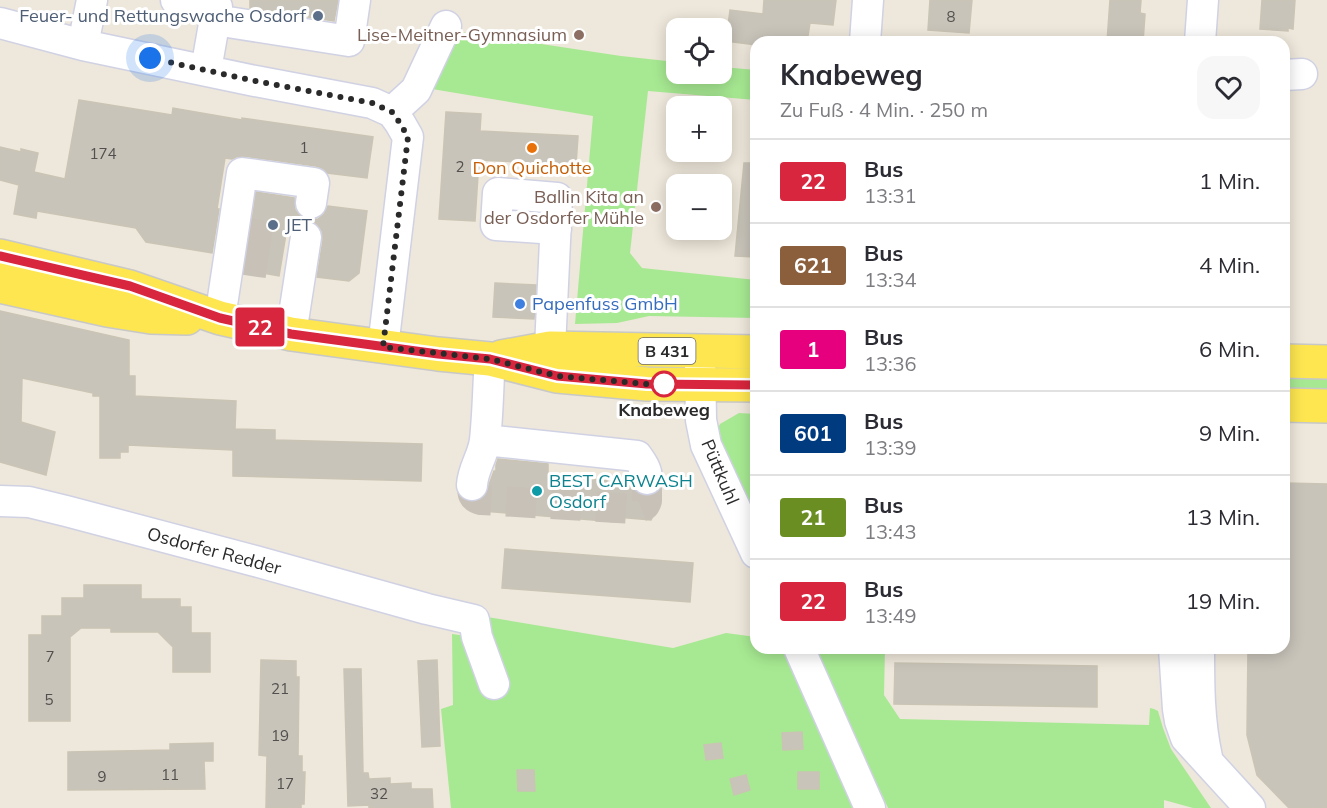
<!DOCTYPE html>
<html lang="de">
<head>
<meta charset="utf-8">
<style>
	:root { --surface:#fff; --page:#f7f7f7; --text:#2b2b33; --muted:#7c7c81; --line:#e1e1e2 }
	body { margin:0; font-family:Mulish,sans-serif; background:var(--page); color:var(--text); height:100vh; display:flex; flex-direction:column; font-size:22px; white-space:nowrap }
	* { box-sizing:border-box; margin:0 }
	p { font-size:20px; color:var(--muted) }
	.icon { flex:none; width:33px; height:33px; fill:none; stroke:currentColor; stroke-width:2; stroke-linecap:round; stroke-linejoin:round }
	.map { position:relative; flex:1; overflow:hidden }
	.sheet { position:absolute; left:750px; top:36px; width:540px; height:618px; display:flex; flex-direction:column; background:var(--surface); border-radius:18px; box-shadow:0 3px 15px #0003 }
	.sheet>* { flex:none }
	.badge { padding:0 12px; border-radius:4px; font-size:21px; line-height:39px }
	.tools { position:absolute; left:666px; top:18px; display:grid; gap:12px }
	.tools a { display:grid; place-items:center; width:66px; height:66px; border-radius:12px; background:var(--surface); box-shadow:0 3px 15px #0003; font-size:30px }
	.you { position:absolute; width:30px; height:30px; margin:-15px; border:4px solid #fff; border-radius:50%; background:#1a73e8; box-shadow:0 0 0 9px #1a73e833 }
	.map>.badge { position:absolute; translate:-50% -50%; box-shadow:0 0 0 3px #fff }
	.round { display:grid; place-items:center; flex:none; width:63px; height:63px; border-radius:18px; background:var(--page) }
	.summary { display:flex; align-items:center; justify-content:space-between; height:102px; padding:0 30px }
	h1 { font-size:28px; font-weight:700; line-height:45px }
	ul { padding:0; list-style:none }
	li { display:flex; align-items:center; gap:18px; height:84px; padding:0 30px; border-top:2px solid var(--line) }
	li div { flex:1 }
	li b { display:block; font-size:22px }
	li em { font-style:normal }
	li .badge { min-width:66px; font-weight:700; text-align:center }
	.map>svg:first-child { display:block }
	.green { fill:#a7e992 }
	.building { fill:#c9c4ba; stroke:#c9c4b4; stroke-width:1.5 }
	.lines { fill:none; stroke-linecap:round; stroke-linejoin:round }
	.minor-tunnel { stroke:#c7c1b8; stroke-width:30; stroke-dasharray:30 15; stroke-linecap:butt }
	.minor-casing { stroke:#d0d2e4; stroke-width:33 }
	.major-casing { stroke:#c8c8c8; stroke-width:36 }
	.minor { stroke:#fff; stroke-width:30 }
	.major { stroke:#fde650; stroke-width:33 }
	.line-casing { stroke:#fff; stroke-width:14 }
	.line { stroke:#d7263d; stroke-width:9 }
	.walk { stroke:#2a2a2a; stroke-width:6; stroke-dasharray:0 10.8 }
	.service-dot { fill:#5c6f8a; stroke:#fff; stroke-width:2 }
	.education-dot { fill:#8d6e63; stroke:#fff; stroke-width:2 }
	.food-dot { fill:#e8710a; stroke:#fff; stroke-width:2 }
	.shop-dot { fill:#3f7fe0; stroke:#fff; stroke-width:2 }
	.stop-dot { fill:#fff; stroke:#d7263d; stroke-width:3 }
	.culture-dot { fill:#0f9aa8; stroke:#fff; stroke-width:2 }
	.labels { text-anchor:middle; stroke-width:6; stroke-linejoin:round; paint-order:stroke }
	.number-label { font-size:15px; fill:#52504e }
	.shield { fill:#fff; stroke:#6a6a6a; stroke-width:1.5 }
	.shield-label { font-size:16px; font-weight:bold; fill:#2a2a2a }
	.service-label { font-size:18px; fill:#4e5e75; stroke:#fff; text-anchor:end }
	.education-label { font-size:18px; fill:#785e54; stroke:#fff; text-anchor:end }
	.food-label { font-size:18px; fill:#c56008; stroke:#fff }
	.shop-label { font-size:18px; fill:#366cbe; stroke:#fff; text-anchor:start }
	.stop-label { font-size:18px; font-weight:bold; fill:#2a2a2a; stroke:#fff }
	.street-label { font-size:18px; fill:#2a2a2a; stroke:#fff }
	.culture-label { font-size:18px; fill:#0d838f; stroke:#fff; text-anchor:start }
</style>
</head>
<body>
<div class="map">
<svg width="1327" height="808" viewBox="0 0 1327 808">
	<rect width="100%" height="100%" fill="#eee7db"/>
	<path class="green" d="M427,27L621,56L676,62V74H722V67L756,70V100L648,91L630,253L642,268L756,280V318L649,316L617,323L575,324L593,116L432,89L423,72Z
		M1284,375L1327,376V390L1284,389Z
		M739,413L756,414V527L714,436L720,424Z
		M451,611L673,648L726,633L756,637V648H885L884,695L900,719L1149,725L1150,708L1154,709L1158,711L1163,728L1171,749L1211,808H1193L1164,800V808H888L839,702L869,808H451L441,709L453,705L452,634L474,637Z"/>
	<path class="building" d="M250,0H338L334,21L250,8Z
		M764,0H836L833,25L810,23L807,42H756V45L726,41L730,10L763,14Z
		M930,0H972L969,33L928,30Z
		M1110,0H1141L1140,13L1145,14L1143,42H1107Z
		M1262,0H1295L1293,29L1288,28V31L1260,29Z
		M79,100L172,115L173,108L242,120V118L373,137L367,178L327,173L324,169L316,166L244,156L236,157L232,159L225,158L217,209H219L212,253L146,242L136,228L37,211L36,218L14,214L19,185L0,180V147L21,152V149L38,153L34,172L65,179Z
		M446,112L481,114L480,131L578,136L576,165L479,160L475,221L439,219Z
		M744,163H756V257L735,256Z
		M256,192L294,198L295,210L300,216L308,220L318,219L324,214L328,206L367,211L359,273L349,281L317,277L323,240L322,231L317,224L308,220L299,221L292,227L289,235L286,234L279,276L245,270Z
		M495,283L536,285L534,319L493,317Z
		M0,311L129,340V376H135V396L236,401L235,429L275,430V440L422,444L421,481L233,476V450L128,445V452H120V458H100V396H93V393L22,378L21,422L55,432L46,475L0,462Z
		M498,459L548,464V475L631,483L633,489L639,494L648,496L656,494L661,489V500L651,520L616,517V522L483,511V505L463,504L459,495L462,499L470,502L479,501L485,496L494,471H496V465Z
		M1284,483L1327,484V808H1289L1257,775L1247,735L1248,648H1284Z
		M505,549L693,563L690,602L502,588Z
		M84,585H141V599H180V607H191V633H210V672H173V647L158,632H111V628H81L70,637V721H29V635H42V616H62V598H84Z
		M261,660L296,661V677H299L298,756H302V772H305L304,804H301V808H266L267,756L259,755Z
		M437,660L440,746L422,747L418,661Z
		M895,663L1097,666V707L894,704Z
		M344,669H361L363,773H368L369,779L390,778V784L411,783V789H432L433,808H369V805L348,806Z
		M802,732L803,749L783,750L782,733Z
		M213,743V761H204L205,789L68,790V752L170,750V744Z
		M721,743L723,758L706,760L704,745Z
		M517,770H534L535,791H518Z
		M798,772H819V789H798Z
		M746,775L750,790L734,795L730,779Z"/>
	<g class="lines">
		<path class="minor-tunnel" d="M242,232L285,239
			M238,259L281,265
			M472,485C472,493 472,498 481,500L634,509L645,505L647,501V479"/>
		<defs>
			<path id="minor" d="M176,0L217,7L206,70
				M215,20L349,41L355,0
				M0,23L83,45L255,81L372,103L392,112L400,123L408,137L383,347
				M865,42L868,0
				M1200,42L1203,0
				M83,45L92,0
				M1284,75L1302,74
				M392,112L416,90L446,26
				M220,318L242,173L314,183L311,203
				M291,334L306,237
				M550,348L557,198L498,193L496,225L556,229
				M700,360L701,420L706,445L756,553
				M485,440L637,456C642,463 647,470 647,479
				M472,485C473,468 483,457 485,440C488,413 488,385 490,359
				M0,501L29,502L66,511L255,561L427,609L474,620L477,637L494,684
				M799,648L870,808
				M1174,648L1178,709L1180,721L1186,738L1250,808
				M1199,648C1199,685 1199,721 1207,757"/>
			<path id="major" d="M0,256L130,287L220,318L291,334L438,354L490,359L557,376L647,384L756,385
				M0,286L107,310L151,317L187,318
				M501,357L550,348L756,352
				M1284,361L1327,362
				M1284,405L1327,406"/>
		</defs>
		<use href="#minor" class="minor-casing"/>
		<use href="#major" class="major-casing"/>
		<use href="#minor" class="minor"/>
		<use href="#major" class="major"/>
	</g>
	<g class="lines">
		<defs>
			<path id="line" d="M0,256L130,286L220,318L291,334L438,354L490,359L557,376L647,384L756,385"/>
		</defs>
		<use href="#line" class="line-casing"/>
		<use href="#line" class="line"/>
		<path class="walk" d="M150,58L255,81L372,103L392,112L400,123L408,137L383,347L490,359L557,376L647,384H664"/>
	</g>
	<g class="service-dot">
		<circle cx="318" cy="16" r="6"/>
		<circle cx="273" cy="225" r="6"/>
	</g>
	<g class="education-dot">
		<circle cx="579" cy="35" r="6"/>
		<circle cx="656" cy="207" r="6"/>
	</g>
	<circle class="food-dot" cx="532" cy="148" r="6"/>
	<circle class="shop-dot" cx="520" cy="304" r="6"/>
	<circle class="stop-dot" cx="664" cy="384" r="12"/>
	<circle class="culture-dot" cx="537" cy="491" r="6"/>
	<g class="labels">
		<g class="number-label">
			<text x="951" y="22">8</text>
			<text x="304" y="153">1</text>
			<text x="103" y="159">174</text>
			<text x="460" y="172">2</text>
			<text x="50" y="662">7</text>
			<text x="280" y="694">21</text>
			<text x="49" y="705">5</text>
			<text x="280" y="741">19</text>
			<text x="170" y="780">11</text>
			<text x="102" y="782">9</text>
			<text x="285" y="789">17</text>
			<text x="379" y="799">32</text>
		</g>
		<rect class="shield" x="638.5" y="338" width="57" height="26" rx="4.5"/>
		<g class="shield-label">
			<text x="667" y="357">B 431</text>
		</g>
		<g class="service-label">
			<text x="306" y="22">Feuer- und Rettungswache Osdorf</text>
			<text x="285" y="231" text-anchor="start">JET</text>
		</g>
		<g class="education-label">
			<text x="567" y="41">Lise-Meitner-Gymnasium</text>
			<text x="644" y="203">Ballin Kita an<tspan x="644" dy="21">der Osdorfer Mühle</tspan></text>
		</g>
		<g class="food-label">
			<text x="532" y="174">Don Quichotte</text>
		</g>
		<g class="shop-label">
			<text x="532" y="310">Papenfuss GmbH</text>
		</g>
		<g class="stop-label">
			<text x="664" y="416">Knabeweg</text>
		</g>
		<g class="street-label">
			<text transform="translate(720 472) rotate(67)" y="6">Püttkuhl</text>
			<text transform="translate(214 551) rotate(15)" y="6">Osdorfer Redder</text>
		</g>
		<g class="culture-label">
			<text x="549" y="487">BEST CARWASH<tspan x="549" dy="21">Osdorf</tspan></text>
		</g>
	</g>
</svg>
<div class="tools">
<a><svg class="icon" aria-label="locate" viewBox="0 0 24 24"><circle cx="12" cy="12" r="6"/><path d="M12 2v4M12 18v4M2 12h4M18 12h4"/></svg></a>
<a>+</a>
<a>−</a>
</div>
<div class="you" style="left:150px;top:58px"></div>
<b class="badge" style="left:260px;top:327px;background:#d7263d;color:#fff">22</b>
<section class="sheet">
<div class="summary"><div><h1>Knabeweg</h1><p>Zu Fuß · 4 Min. · 250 m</p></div><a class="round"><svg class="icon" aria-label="heart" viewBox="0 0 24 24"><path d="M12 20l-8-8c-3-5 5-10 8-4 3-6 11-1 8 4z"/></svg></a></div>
<ul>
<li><span class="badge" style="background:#d7263d;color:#fff">22</span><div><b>Bus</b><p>13:31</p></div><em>1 Min.</em></li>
<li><span class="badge" style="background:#8b5e3c;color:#fff">621</span><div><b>Bus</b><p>13:34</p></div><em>4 Min.</em></li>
<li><span class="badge" style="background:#e6007e;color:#fff">1</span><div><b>Bus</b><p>13:36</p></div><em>6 Min.</em></li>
<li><span class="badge" style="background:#003b80;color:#fff">601</span><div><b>Bus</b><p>13:39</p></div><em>9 Min.</em></li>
<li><span class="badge" style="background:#6b8e23;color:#fff">21</span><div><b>Bus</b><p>13:43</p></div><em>13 Min.</em></li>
<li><span class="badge" style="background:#d7263d;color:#fff">22</span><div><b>Bus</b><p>13:49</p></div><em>19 Min.</em></li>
</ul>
</section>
</div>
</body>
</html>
